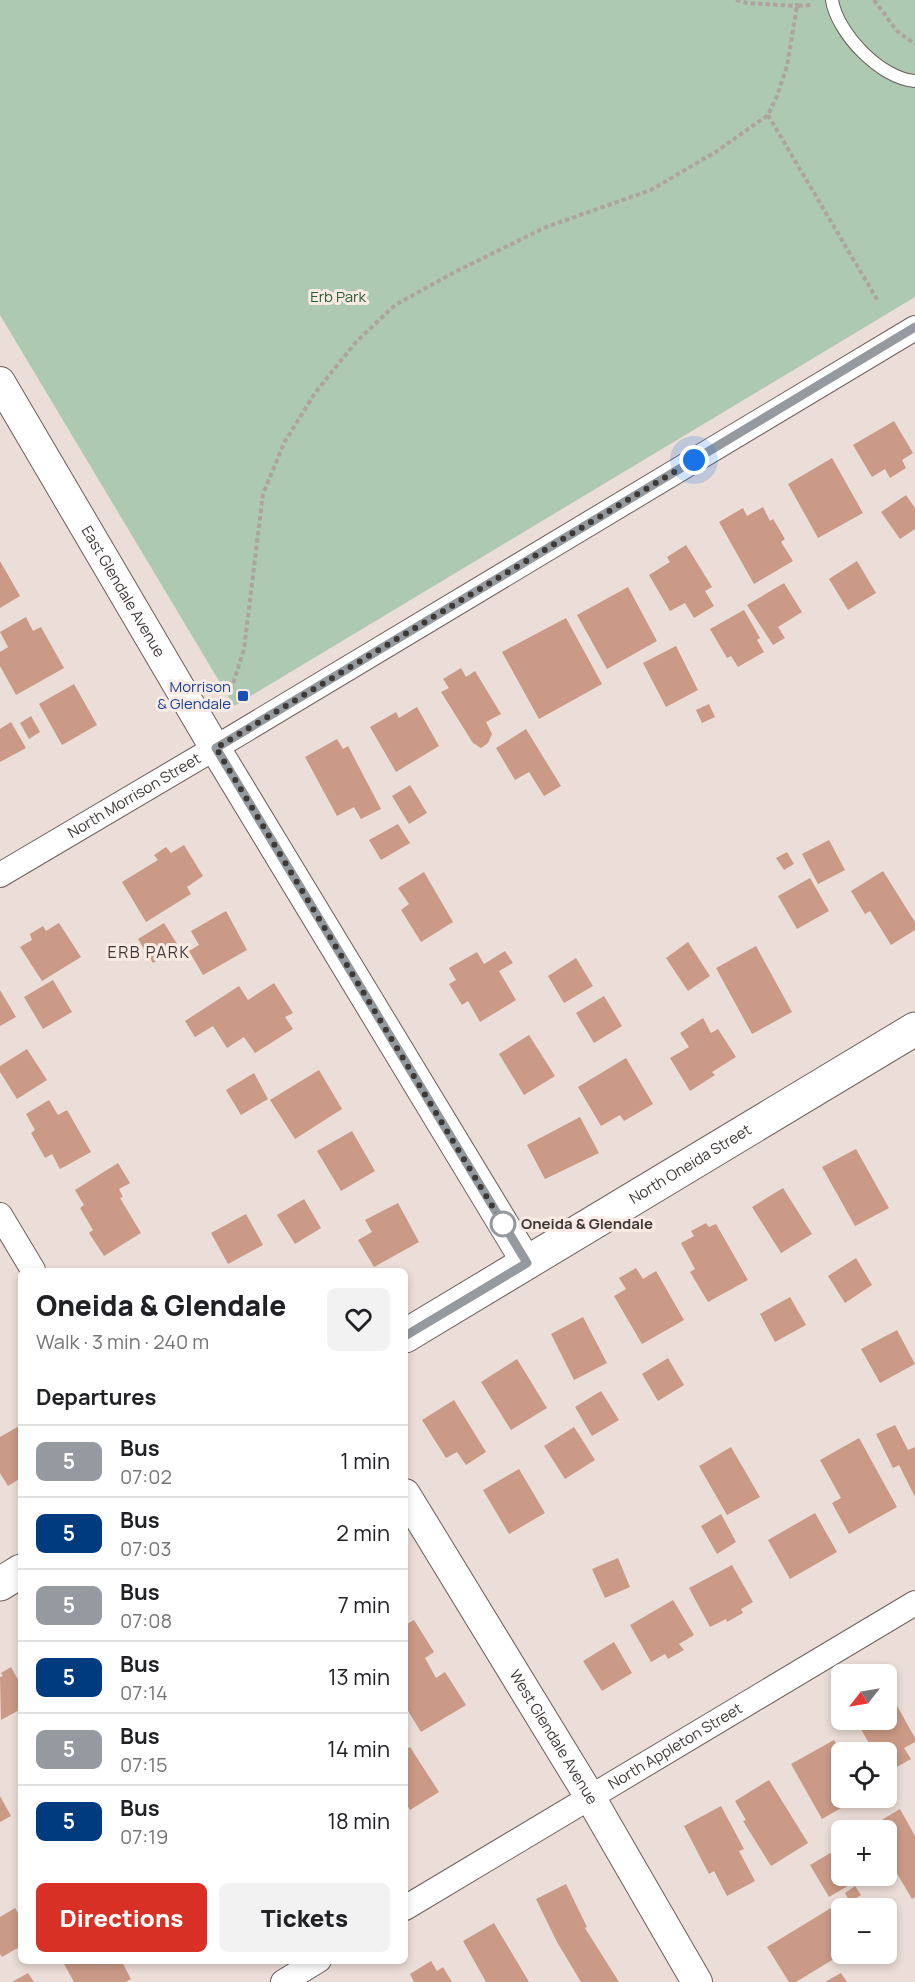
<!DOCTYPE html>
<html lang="en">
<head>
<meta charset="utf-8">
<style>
	:root { --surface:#fff; --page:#f2f2f2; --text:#202124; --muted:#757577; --line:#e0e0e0; --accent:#d93025 }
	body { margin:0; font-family:Manrope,sans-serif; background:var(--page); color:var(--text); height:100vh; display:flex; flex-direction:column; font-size:22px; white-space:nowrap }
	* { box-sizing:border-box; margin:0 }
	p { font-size:20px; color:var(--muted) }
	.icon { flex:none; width:33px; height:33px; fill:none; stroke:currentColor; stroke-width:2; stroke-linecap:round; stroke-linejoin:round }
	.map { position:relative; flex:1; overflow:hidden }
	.panel { position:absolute; left:18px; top:1268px; width:390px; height:696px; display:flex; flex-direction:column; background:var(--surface); border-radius:9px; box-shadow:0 3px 9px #0003 }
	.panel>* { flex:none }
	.badge { padding:0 12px; border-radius:9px; font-size:21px; line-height:39px }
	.needle { width:39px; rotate:239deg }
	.controls { position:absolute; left:831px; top:1664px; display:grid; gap:12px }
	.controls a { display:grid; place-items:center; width:66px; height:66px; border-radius:9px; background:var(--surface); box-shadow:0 3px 9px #0003; font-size:30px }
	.you { position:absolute; width:30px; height:30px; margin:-15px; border:4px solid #fff; border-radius:50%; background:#1a73e8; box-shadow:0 0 0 9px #1a73e833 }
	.map>.badge { position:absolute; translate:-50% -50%; box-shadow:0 0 0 3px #fff }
	h2 { padding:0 18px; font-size:22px; line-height:54px }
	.round { display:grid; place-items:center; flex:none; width:63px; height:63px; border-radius:9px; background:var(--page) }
	.summary { display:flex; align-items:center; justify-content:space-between; height:102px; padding:0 18px }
	h1 { font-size:28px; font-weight:800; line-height:45px }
	.button { display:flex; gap:12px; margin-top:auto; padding:12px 18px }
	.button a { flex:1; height:69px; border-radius:9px; background:var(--accent); color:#fff; font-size:24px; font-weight:800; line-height:69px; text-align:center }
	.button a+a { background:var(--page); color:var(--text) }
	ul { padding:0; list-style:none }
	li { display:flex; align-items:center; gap:18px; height:72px; padding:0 18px; border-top:2px solid var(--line) }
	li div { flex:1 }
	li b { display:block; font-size:22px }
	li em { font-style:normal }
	li .badge { min-width:66px; font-weight:700; text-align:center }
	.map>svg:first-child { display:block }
	.green { fill:#aec9b1 }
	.building { fill:#ca9a86 }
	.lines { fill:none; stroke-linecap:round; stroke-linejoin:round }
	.service-casing { stroke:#6c5f5b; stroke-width:14 }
	.minor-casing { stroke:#6c5f5b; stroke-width:26 }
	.tertiary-casing { stroke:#6c5f5b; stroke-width:32 }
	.secondary-casing { stroke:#6c5f5b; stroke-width:35 }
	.path { stroke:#afa39f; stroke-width:4; stroke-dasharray:4.5 3; stroke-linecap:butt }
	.service { stroke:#fff; stroke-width:12 }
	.minor { stroke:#fff; stroke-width:24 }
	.tertiary { stroke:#fff; stroke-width:30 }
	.secondary { stroke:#fff; stroke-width:33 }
	.line-casing { stroke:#fff; stroke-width:14 }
	.line { stroke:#949a9f; stroke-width:9 }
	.walk { stroke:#3e3836; stroke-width:6; stroke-dasharray:0 10.8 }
	.transit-dot { fill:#1a4fb4; stroke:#f9eae4; stroke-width:2 }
	.stop-dot { fill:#fff; stroke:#949a9f; stroke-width:3 }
	.labels { text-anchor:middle; stroke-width:6; stroke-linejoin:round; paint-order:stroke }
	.park-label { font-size:15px; fill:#276033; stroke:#f9eae4 }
	.street-label { font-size:15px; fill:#3e3836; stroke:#f9eae4 }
	.transit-label { font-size:15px; fill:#164399; stroke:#f9eae4; text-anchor:end }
	.stop-label { font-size:15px; font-weight:bold; fill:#3e3836; stroke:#f9eae4; text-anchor:start }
	.neighbourhood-label { font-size:16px; letter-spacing:1.5px; fill:#3e3836; stroke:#f9eae4 }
</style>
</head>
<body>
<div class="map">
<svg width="915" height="1982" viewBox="0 0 915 1982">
	<rect width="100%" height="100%" fill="#ebddd7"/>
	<path class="green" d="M0,0H915V297L234,706L0,315Z"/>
	<path class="building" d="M894,421L913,453L902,460L906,468L890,478L885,469L872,477L853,445Z
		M832,458L863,513L818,538L788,484Z
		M906,495L915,508V529L900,539L881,512Z
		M763,507L770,521L773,519L785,539L781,542L793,561L754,584L719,522L743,508L747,516Z
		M686,545L712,587L705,591L714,606L694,618L685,603L670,611L649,575L670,562L667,557Z
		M0,561L20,596L0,608Z
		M857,561L876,593L848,610L829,579Z
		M784,583L802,612L778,627L785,638L773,645L747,605Z
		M628,587L657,641L607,669L577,615Z
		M744,610L760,638L757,640L764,652L738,667L731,656L727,658L710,629Z
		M26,617L33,631L41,627L64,668L16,695L0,666V652L8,647L0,632Z
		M566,618L602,684L539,719L502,652Z
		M676,646L698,690L666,707L643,663Z
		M461,668L466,677L475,671L501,714L486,722L492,734L488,743L481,748L473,743L441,692L449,688L443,679Z
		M74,684L97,725L62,745L39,704Z
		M709,704L715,717L702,723L696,710Z
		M417,707L439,746L396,772L370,727L396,712L399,718Z
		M31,716L40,732L29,739L20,723Z
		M11,722L26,748L0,762V729Z
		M526,729L561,786L544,796L529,772L515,780L496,748Z
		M337,739L343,749L348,746L381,809L361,819L354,807L337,816L305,757Z
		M410,785L427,813L409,824L392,796Z
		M398,824L410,843L381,860L369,840Z
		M829,840L845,870L818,884L802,854Z
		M184,845L203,876L187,887L191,894L146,922L122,882L158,860L154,855L166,847L171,853Z
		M787,852L794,864L784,870L776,858Z
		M883,871L915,922V930L891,945L870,911L865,914L851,891Z
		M424,872L453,922L421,942L401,910L409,904L398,888Z
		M810,878L829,911L797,929L778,896Z
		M226,911L247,950L203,975L189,951L199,945L191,931Z
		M59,923L81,957L42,981L20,947L32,940L30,934L43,926L46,931Z
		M164,923L179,947L153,963L138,939Z
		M688,942L710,976L688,991L666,958Z
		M756,946L792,1012L752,1034L716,968Z
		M505,951L513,963L499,971L516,1000L480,1022L468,1001L462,1005L449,984L456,980L449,968L477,952L484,964Z
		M576,958L593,986L564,1003L548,976Z
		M53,980L72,1012L43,1029L24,997Z
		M274,983L293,1013L285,1017L293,1029L255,1053L244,1037L227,1048L213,1026L195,1037L185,1021L239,986L248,1000Z
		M0,990L16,1017L0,1026Z
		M604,996L622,1026L594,1043L576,1013Z
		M703,1018L711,1033L718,1029L736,1057L712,1072L715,1075L690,1091L670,1058L689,1047L680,1033Z
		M529,1035L555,1076L524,1095L499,1054Z
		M27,1049L47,1080L17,1099L0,1072V1066Z
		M626,1058L653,1104L624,1121L620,1115L601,1126L578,1087Z
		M319,1070L342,1109L295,1139L270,1100Z
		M254,1073L268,1099L241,1115L226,1090Z
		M49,1100L58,1115L67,1110L91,1152L60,1169L52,1154L45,1158L31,1133L35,1130L26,1114Z
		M580,1117L599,1153L545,1179L527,1145Z
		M352,1131L375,1171L341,1191L317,1151Z
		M856,1149L889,1208L855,1226L822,1167Z
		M118,1163L130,1183L119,1189L123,1197L120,1198L141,1233L104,1256L89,1233L93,1230L80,1208L84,1205L75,1190Z
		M783,1188L812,1234L781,1253L752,1207Z
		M304,1199L321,1228L295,1244L277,1215Z
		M398,1203L419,1242L374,1267L358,1240L372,1232L365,1220Z
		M246,1214L263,1245L228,1264L211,1233Z
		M706,1223L709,1227L716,1224L748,1280L708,1302L690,1272L695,1269L681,1243L694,1236L691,1231Z
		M856,1258L872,1285L845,1303L828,1276Z
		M636,1268L643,1279L656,1271L684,1320L642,1344L614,1296L626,1289L619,1278Z
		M790,1297L806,1325L775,1342L760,1314Z
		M583,1317L607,1363L574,1380L551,1334Z
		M897,1330L915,1364L880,1383L861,1349Z
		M668,1358L684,1385L658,1401L642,1374Z
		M517,1359L547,1408L511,1430L481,1382Z
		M601,1391L619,1420L592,1436L575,1407Z
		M454,1400L486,1452L466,1465L457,1452L446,1458L422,1420Z
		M21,1425V1478L8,1486L0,1473V1437Z
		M895,1425L908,1450L915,1447V1497L899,1465L893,1468L876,1434Z
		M574,1427L595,1460L565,1479L544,1446Z
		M859,1438L897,1507L849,1534L832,1503L841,1498L820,1460Z
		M731,1447L760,1497L727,1515L699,1466Z
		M519,1469L545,1513L509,1534L483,1490Z
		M815,1513L837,1552L790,1579L768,1540Z
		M721,1514L736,1542L717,1554L701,1526Z
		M618,1558L630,1587L605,1598L592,1569Z
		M732,1565L753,1602L741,1609L743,1613L727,1622L726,1619L710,1627L689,1588Z
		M673,1600L694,1635L679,1644L684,1650L668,1659L665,1654L651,1662L630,1625Z
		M414,1620L434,1652L425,1658L436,1678L445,1672L466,1705L421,1732L405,1706V1625Z
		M614,1642L632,1673L602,1691L583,1661Z
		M11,1667L21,1685V1709L1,1720L0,1677L3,1676L1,1673Z
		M886,1698L891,1705L895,1702L915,1738V1742L904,1748L911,1759L886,1773V1752H874L858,1724L860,1722L858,1719H886Z
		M834,1740L842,1753V1797H860L822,1819L791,1764Z
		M410,1747L439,1792L410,1810L405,1802V1750Z
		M769,1780L808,1843L771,1866L743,1821L746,1820L735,1801Z
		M0,1796L11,1816L0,1822Z
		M721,1806L744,1849L739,1851L755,1881L727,1896L714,1871L709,1874L684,1826Z
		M900,1809L915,1836V1897L912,1899L886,1855V1830H872L870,1827Z
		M832,1852L842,1869V1875H845L851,1884L829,1897L810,1865Z
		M566,1884L587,1927L585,1928L619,1982H581L557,1942L536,1899Z
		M855,1886L861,1895L850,1902L845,1893Z
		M15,1908L21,1918V1946L2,1957L0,1954V1917Z
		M831,1908L842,1925V1954L796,1982H789L767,1947Z
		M494,1923L529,1982H486L463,1941Z
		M66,1960H121L131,1979L126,1982H74L63,1962Z
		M431,1961L437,1971L443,1967L452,1982H414L410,1974Z
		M28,1973L34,1982H12Z
		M841,1973L847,1982H825Z"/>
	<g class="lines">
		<defs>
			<path id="service" d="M832,0C837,33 881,79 915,81"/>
			<g id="minor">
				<path id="s1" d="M0,875L215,748L915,328"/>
				<path d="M0,1215L33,1270"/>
				<path id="s2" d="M405,1908L915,1603"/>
				<path d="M283,1982L319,1960"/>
			</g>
			<g id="tertiary">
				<path id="s3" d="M0,382L215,748L527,1263"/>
				<path id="s4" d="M405,1494L590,1797L697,1982"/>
			</g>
			<g id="secondary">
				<path id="s5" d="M405,1336L915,1029"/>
				<path d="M0,1584L21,1571"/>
			</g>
		</defs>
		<use href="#service" class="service-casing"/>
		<use href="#minor" class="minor-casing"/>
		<use href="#tertiary" class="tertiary-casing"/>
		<use href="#secondary" class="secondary-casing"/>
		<path class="path" d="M736,0L747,3L797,6V0
			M874,0L897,31L915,44
			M768,115L878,301
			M231,690L244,649L263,494L284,443L315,393L356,342L395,305L453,273L546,227L651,190L717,151L768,115L777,96L787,66L797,6L811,5"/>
		<use href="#service" class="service"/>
		<use href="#minor" class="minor"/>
		<use href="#tertiary" class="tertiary"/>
		<use href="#secondary" class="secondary"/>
	</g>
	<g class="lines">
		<defs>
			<path id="line" d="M405,1336L527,1263L216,748L915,327"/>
		</defs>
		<use href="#line" class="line-casing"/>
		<use href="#line" class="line"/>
		<path class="walk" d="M503,1224L216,748L694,460"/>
	</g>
	<rect class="transit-dot" x="237" y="690" width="12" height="12" rx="3"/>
	<circle class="stop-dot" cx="503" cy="1224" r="12"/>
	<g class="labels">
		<g class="park-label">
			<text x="338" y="302">Erb Park</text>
		</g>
		<g class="street-label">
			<text dy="5" stroke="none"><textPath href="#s3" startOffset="243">East Glendale Avenue</textPath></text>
			<text dy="5" stroke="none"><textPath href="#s1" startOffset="156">North Morrison Street</textPath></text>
			<text dy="5" stroke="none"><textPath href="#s5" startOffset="333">North Oneida Street</textPath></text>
			<text dy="5" stroke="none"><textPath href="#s4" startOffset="285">West Glendale Avenue</textPath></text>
			<text dy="5" stroke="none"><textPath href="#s2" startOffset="315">North Appleton Street</textPath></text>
		</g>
		<g class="transit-label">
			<text x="231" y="692">Morrison<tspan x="231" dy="17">&amp; Glendale</tspan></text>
		</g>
		<g class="stop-label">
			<text x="521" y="1229">Oneida &amp; Glendale</text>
		</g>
		<g class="neighbourhood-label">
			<text x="149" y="958">ERB PARK</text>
		</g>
	</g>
</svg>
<div class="controls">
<a><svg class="needle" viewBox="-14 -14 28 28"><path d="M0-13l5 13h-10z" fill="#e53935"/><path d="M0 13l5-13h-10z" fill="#757577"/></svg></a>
<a><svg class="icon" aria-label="locate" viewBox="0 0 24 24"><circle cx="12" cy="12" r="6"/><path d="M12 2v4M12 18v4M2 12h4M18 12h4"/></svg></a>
<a>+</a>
<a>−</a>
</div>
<div class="you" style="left:694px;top:460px"></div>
<section class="panel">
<div class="summary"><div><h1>Oneida &amp; Glendale</h1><p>Walk · 3 min · 240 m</p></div><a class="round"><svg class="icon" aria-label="heart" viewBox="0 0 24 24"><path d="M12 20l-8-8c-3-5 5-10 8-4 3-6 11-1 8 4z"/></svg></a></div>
<h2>Departures</h2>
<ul>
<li><span class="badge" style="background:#949a9f;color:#fff">5</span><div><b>Bus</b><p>07:02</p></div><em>1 min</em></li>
<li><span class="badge" style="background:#003b80;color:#fff">5</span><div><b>Bus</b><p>07:03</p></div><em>2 min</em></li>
<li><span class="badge" style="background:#949a9f;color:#fff">5</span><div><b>Bus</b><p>07:08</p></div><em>7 min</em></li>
<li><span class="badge" style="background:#003b80;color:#fff">5</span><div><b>Bus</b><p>07:14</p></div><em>13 min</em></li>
<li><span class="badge" style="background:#949a9f;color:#fff">5</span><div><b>Bus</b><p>07:15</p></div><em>14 min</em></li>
<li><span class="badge" style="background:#003b80;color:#fff">5</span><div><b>Bus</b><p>07:19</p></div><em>18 min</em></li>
</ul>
<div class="button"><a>Directions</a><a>Tickets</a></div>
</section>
</div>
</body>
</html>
